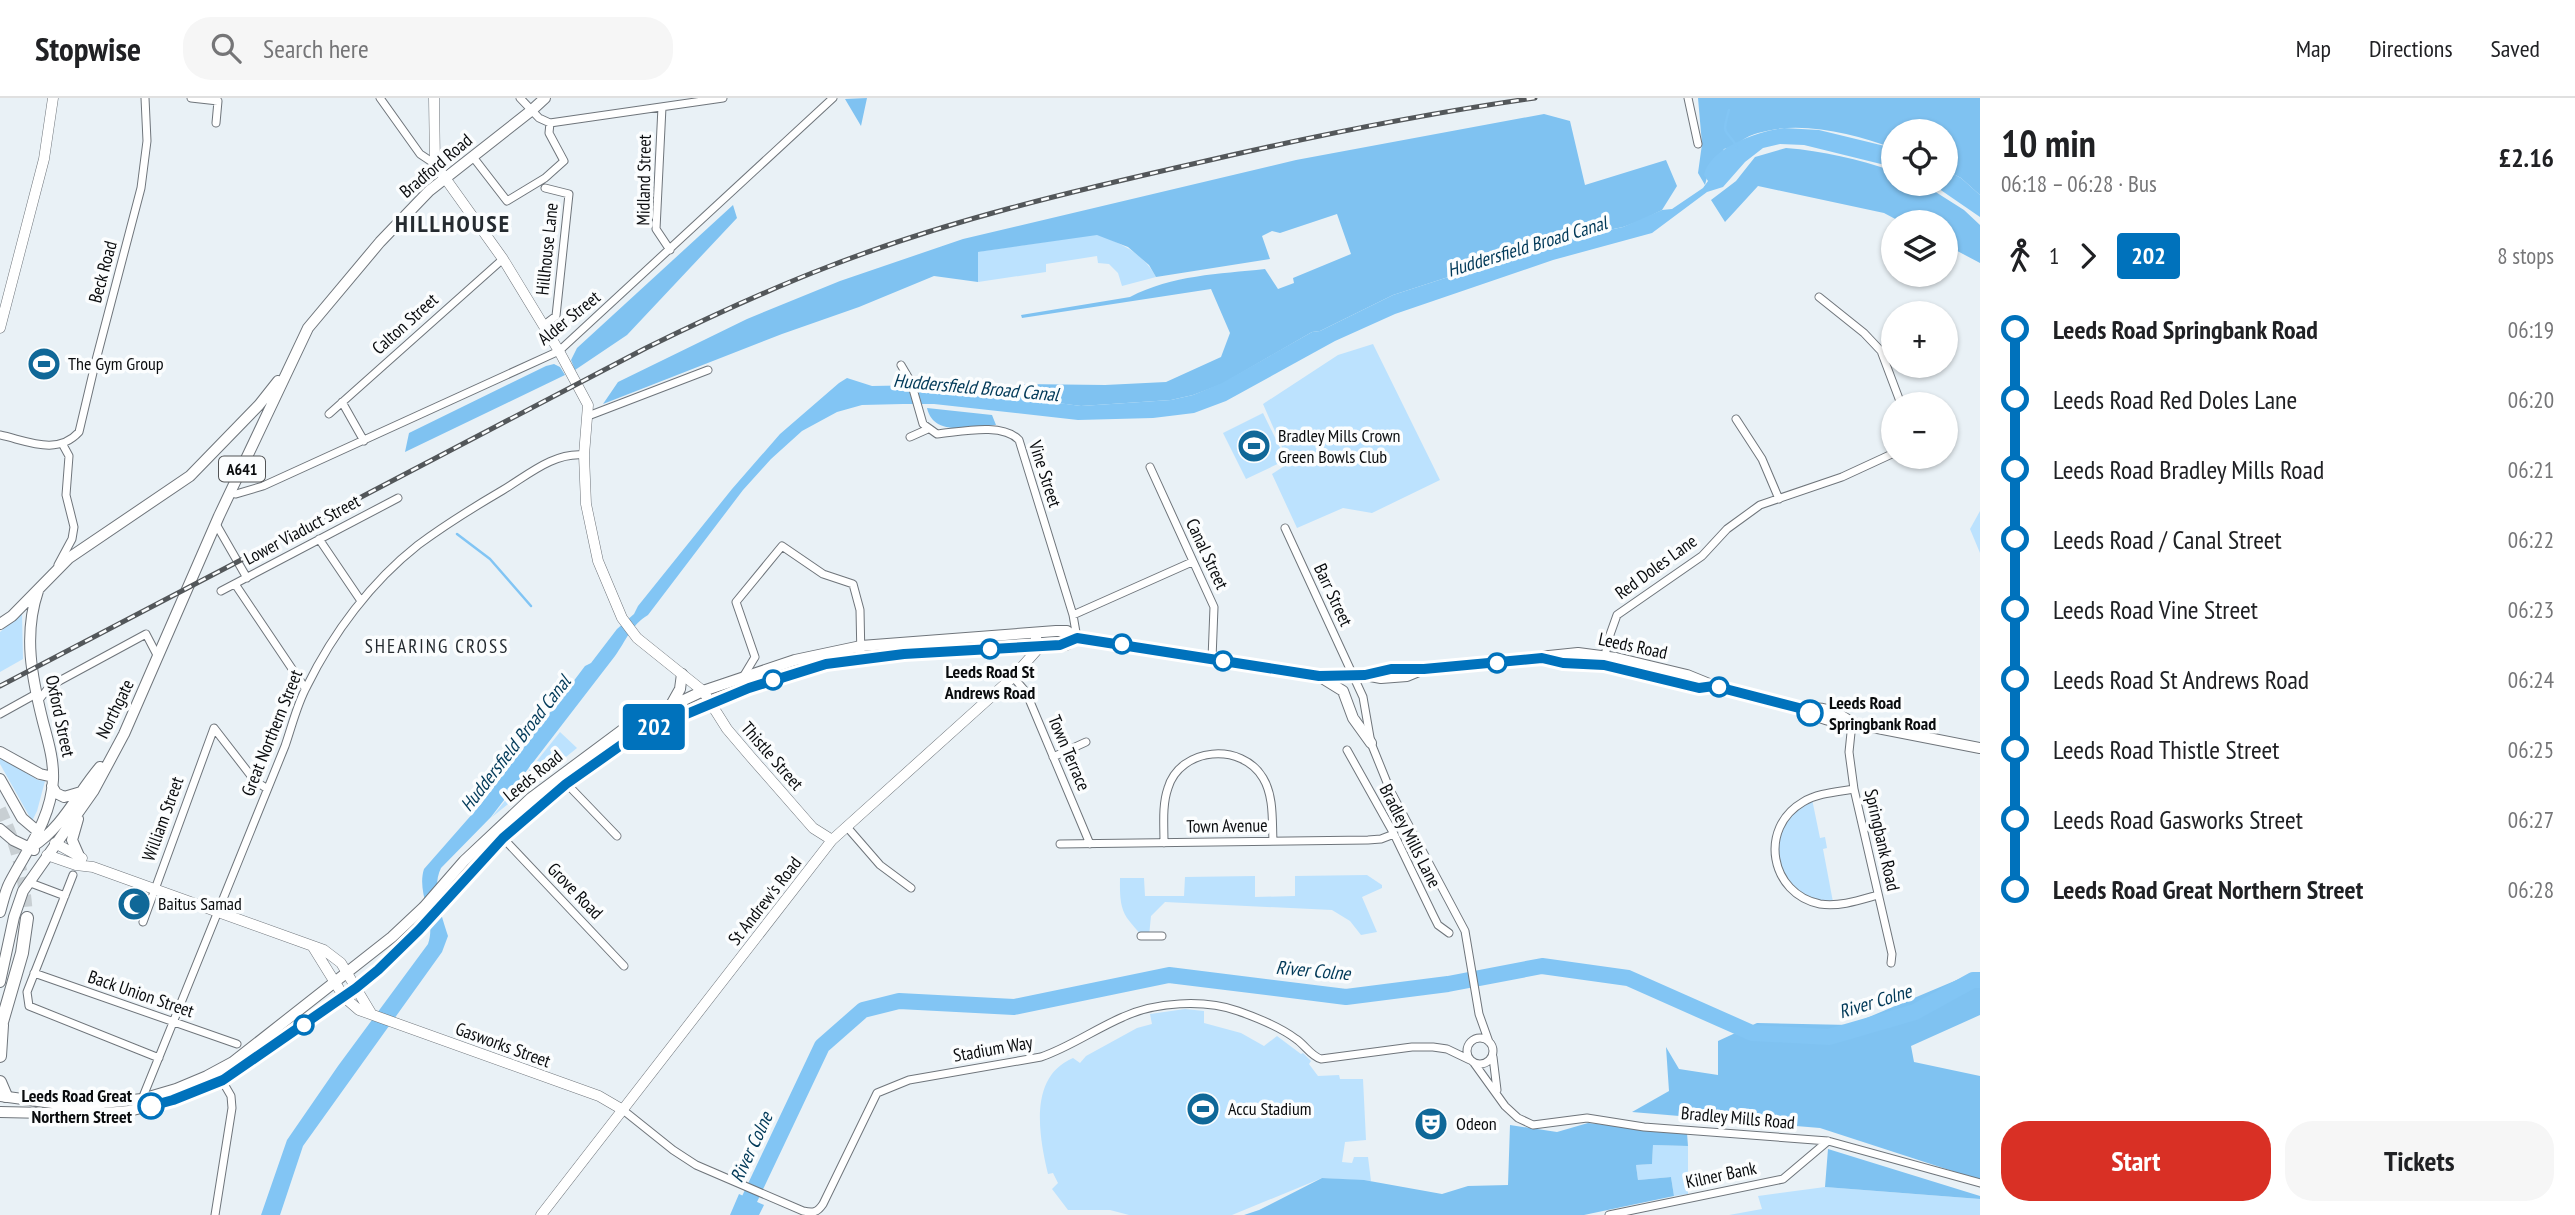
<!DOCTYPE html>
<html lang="en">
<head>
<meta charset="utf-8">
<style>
	:root { --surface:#fff; --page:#f6f6f6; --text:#202124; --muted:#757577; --line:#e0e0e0; --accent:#d93025 }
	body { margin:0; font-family:"PT Sans Narrow",sans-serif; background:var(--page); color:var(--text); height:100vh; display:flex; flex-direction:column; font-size:26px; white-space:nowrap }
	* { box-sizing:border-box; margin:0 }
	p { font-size:23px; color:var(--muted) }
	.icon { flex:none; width:38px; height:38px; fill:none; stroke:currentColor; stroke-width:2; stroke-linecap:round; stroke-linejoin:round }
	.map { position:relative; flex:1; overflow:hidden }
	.sheet { display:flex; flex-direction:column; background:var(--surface); width:595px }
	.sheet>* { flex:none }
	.badge { padding:0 14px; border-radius:5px; font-size:24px; line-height:46px }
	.tools { position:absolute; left:1881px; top:21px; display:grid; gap:14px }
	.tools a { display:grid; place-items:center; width:77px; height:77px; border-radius:50%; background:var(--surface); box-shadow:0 2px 5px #0004; font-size:35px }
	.map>.badge { position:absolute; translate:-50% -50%; box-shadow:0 0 0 4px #fff }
	.legs { display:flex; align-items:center; gap:10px; height:77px; padding:0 21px; font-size:23px }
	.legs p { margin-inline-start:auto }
	.head { display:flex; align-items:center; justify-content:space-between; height:119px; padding:0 21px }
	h1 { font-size:38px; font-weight:700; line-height:52px }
	.button { display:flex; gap:14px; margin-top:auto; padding:14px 21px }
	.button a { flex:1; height:80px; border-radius:28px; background:var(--accent); color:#fff; font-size:28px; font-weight:700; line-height:80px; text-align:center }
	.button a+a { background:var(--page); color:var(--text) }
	ul { padding:0 21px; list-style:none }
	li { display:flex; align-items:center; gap:24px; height:70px; font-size:26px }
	li i { display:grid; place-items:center; width:10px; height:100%; margin:0 9px; background:currentColor }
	li i::after { content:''; width:18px; height:18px; margin:-9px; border:5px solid; border-radius:50%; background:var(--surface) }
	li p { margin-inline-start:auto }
	li:first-child i { background:linear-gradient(#0000 50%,currentColor 0) }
	li:last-child i { background:linear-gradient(currentColor 50%,#0000 0) }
	header { display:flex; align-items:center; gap:42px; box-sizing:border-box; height:98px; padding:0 35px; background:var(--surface); border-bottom:2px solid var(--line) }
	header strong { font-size:33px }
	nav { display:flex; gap:38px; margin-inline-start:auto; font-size:24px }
	.search { width:490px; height:63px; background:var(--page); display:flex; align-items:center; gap:18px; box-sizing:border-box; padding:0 24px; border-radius:28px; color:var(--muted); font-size:26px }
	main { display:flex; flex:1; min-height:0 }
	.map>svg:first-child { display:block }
	.green { fill:#bce2fe }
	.forest { fill:#7fc2f1 }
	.water { fill:#82c5f4 }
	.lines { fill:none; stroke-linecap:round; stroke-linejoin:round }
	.stream { stroke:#82c5f4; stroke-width:2.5 }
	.river { stroke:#82c5f4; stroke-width:16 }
	.highway-tunnel { stroke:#c8cfd3; stroke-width:12; stroke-dasharray:12 6; stroke-linecap:butt }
	.street-casing { stroke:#6f757b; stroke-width:9 }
	.secondary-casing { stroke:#6f757b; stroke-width:11 }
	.primary-casing { stroke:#6f757b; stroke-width:12 }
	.highway-casing { stroke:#6f757b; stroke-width:14 }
	.street { stroke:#fff; stroke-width:7 }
	.secondary { stroke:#fff; stroke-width:10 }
	.primary { stroke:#fff; stroke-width:10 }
	.highway { stroke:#fff; stroke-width:12 }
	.rail-casing { stroke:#53575a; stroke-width:5 }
	.rail { stroke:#fbfdfe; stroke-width:2.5; stroke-dasharray:8; stroke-linecap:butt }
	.line-1-casing { stroke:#fff; stroke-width:16 }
	.line-1 { stroke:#0072bc; stroke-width:10 }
	.stop-1-dot { fill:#fff; stroke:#0072bc; stroke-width:3.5 }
	.labels { text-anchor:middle; stroke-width:7; stroke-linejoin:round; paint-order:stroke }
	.shield { fill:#fbfdfe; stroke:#525456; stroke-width:2 }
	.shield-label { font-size:16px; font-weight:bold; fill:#0a0c0e }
	.street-label { font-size:18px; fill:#0a0c0e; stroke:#fbfdfe }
	.poi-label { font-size:18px; fill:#0a0c0e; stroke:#fbfdfe; text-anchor:start }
	.stop-label { font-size:18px; font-weight:bold; fill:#0a0c0e; stroke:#fbfdfe }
	.water-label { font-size:19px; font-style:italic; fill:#013958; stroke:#fbfdfe }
	.neighbourhood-label { font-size:19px; letter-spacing:2px; fill:#252b30; stroke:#fbfdfe }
	.district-label { font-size:24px; font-weight:bold; letter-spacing:2px; fill:#252b30; stroke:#fbfdfe }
</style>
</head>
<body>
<header>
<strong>Stopwise</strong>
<div class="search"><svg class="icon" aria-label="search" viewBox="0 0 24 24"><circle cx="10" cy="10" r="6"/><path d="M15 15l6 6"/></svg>Search here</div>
<nav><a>Map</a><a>Directions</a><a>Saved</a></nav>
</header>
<main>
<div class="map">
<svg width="1980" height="1117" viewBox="0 0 1980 1117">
	<rect width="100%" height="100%" fill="#e9f1f6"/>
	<path class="green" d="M1097,136C1122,146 1143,155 1156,179L1122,188L1118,175L1109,166L1098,165L1097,158L1046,166V174L978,184L977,154Z
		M1373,246L1440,382L1372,415L1343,410L1297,430L1272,376L1289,365L1263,306L1338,257Z
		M1263,315L1286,362L1246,381L1223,335Z
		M1980,413V455L1970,431Z
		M22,515L23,561L0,574V534Z
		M560,634L577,650L492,719Z
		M0,659L38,682L45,683L37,713L32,723L0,666Z
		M1812,701L1820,740L1825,739L1827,750L1823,751L1833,804C1797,805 1770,772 1778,737C1782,720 1799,710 1812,701Z
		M1367,777L1382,787V790L1362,799L1377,834L1361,837L1350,823L1332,812L1165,804L1151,818L1149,838H1141C1137,831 1131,826 1127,820C1119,808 1120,793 1120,780H1144L1145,798H1184L1185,779L1255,778V799L1295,798V778Z
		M1185,911L1204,913V925L1241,935L1264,948L1277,938L1301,956L1303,955L1311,963L1309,966L1318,978L1339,977L1340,981H1363L1366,1042L1345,1044L1342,1064L1352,1065L1354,1059H1368L1371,1083L1322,1080L1232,1117H1129L1110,1112H1068L1052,1091L1058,1085L1053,1075L1048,1076C1039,1038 1028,979 1073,960L1080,965L1086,958L1137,930L1152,926L1150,916Z
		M1653,1047L1688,1048V1096L1674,1098L1671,1079L1638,1082L1636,1067L1652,1066Z
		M1825,1089L1980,1101V1117H1729L1762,1111L1758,1098Z"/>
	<path class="forest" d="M867,0L861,28L845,1Z
		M1698,0H1980V97L1961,80L1946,72V33H1894L1893,50C1853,36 1801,22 1758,35C1745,38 1737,48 1724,51L1707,79L1705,87L1698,75L1702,46Z
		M1544,16L1570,23L1585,87L1666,62L1677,88L1662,112L1642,122L1623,129L1570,140L1562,138L1519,156L1393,197L1320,233L1312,234L1222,286L1193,297L1171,302L1081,308L1011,299L1021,286L1105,287L1166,284L1221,259L1230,235L1211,191L1022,220L1021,217L1130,199C1172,177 1219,176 1265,171L1278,191L1294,185L1293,180L1351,156L1337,116L1280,135L1272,133L1262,138L1270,161L1156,179L1149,167L1128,149L1097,137L978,154V184L934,178L859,209L782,236L603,306L618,284L747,221L840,183L963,141L1296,62Z
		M1786,50C1823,53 1858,61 1893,73L1894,86H1923L1964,112L1980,127V165L1946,147V124H1901L1884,115L1758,88L1725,124L1711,102L1736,83L1755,59Z
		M733,107L737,120L627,237L575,272L571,262L577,250Z
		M554,266L560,269L565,277L405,354L409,335L546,268Z
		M927,310L992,317L996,327C972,328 934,340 927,310Z
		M1980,875V917L1911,948L1914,964L1980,978V1082L1820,1030L1632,1014L1669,993L1666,949L1679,971L1718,977V943L1757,925L1850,927L1971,876Z
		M1588,1025L1687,1035L1688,1048L1653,1047L1652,1066L1636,1067L1638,1082L1671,1079L1674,1098L1584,1117H1244L1259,1112L1322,1080L1364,1082L1442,1096L1468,1088L1508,1087L1510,1027L1557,1034Z
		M1828,1051L1980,1098V1101L1825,1089Z"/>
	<path class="water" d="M1784,30L1819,32L1893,50V69L1804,47L1780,46L1763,50L1745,64L1723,89L1707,94L1652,135L1553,162L1395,216L1335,243L1226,303L1194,315L1153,320L1078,322L934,306H903L862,307L837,314L802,333L771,361L743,392L648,517C631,527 626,543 615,558L491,719L441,770C431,790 442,819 448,838L442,854L303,1048L280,1117H261L287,1042L338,968L428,846C437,821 416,796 424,771L481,706L585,568L591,565L617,531L634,516L638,508L732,391L780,336L839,285L847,280L872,288L925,287L1081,308L1171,302L1193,297L1222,285L1312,234L1320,233L1393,197L1519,156L1562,138L1571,140L1623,129L1662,112L1672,111L1703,90L1708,83L1704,77C1710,49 1760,33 1784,30Z
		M1946,72L1961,80L1980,97V119L1932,86H1946Z
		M739,1096L764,1107L759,1117H730Z"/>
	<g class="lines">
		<path class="stream" d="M1729,12C1721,40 1726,29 1737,49
			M457,436L490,461L531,508"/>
		<path class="river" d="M742,1117L822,948L863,912L899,903L1014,909L1169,877L1346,899L1448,886L1542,868L1628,880L1752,935L1829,939L1915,914L1973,882H1980"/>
		<path class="highway-tunnel" d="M0,711C17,747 25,781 27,820"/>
		<defs>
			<path id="street" d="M191,0L218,3L216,25
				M380,0L420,56L435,66
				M520,0L539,20L550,25L723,0
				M1688,0L1698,46
				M662,9L656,131L670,152
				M473,59L507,103L545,80L564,63L549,35L550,25
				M1819,199L1864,235L1881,253L1901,306
				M544,227L556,218L569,96L545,90
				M901,267L911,284L923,326L937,336C960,334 1002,324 1019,342L1073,517L1077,540
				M342,304L364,343
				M329,316L503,161
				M588,318L708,272
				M1736,321L1762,361L1779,401
				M0,337C28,343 57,358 79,334L96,262L141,90L147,43L145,0
				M910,339L928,331
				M1150,369L1214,509L1212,561
				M231,395L236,396L263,388L559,253L833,0
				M216,426L247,480
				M1285,430L1363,599L1371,645L1390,692L1465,833L1479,916L1489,944
				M319,441L361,503
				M58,467L72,441L74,429L66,397L69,358L63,347
				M235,486L305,590
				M221,493L398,400
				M1073,517L1192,464
				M755,559L736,504L782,448L823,476L853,486L860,512L861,561
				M1605,561L1607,545L1617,517L1702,458L1727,431L1760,407L1842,379L1894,355
				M743,579L755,559
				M1013,579L1026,594L1090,746
				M38,603L50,588L146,536L158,559
				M0,616L36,596
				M1852,625L1849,654L1854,691L1892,856L1891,865
				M1347,652L1394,736L1433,817L1438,827L1449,835
				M1053,659L1086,644
				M565,684L617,738
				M1854,691C1837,694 1818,695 1803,704C1758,730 1770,796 1820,806C1840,809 1860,802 1878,797
				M847,729L880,767L911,790
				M503,740L624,868
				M1164,745C1164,727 1162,707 1168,690C1180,649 1242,644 1263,680C1274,698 1272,723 1273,743
				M1060,746L1368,742L1381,741L1394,736
				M73,777L27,894L29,908L159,960
				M28,784L65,798
				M143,824L214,630L255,683L266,690
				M1141,838H1162
				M34,875L237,946
				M1467 953a13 13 0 1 1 26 0a13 13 0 1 1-26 0Z
				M1493,959L1497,992
				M1474,965L1505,1008L1518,1020L1533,1027L1587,1020L1644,1029L1828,1043L1980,1085
				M142,1001L285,648C292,628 297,606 307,588C333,535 371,484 418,447C445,427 474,409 503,392C528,377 554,354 584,357
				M623,1012L673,1052L696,1067L803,1113C813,1115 817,1115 823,1106L877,995L909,982L1041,959C1070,949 1095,931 1123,919C1155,904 1204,901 1238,913C1258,920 1280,929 1296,941C1305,947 1311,958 1321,961L1412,949H1433L1447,951L1470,962
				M215,1117L232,1010L231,998L220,979
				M1609,1117L1783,1081L1828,1043"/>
			<path id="secondary" d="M434,0L435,66L503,161L559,253L588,307L584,357L586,406L598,463L622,520L637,540L703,593L727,631L750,658L813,730L832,742
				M0,230L44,61L53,0
				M55,745L82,760
				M47,757L76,767L93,769L324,852L341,865L371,915
				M313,849L344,899L359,912L599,998L623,1012
				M541,1117L832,742L1013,579L1036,553V535"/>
			<path id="primary" d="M0,526L12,518L69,460L190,378L259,307L278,283
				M1546,561L1563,565L1604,567L1699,590L1714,588
				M1367,576L1404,570L1424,571L1578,555L1616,560L1687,577L1714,588L1803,611C1819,621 1834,624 1852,625L1980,650
				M1322,580L1343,593L1353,620L1371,645
				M671,607L680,591L682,576
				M1803,611C1823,608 1836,613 1852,625
				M0,654L40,676L53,679
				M0,681L22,720L42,737
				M52,688L56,695L64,699L81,694
				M78,721L72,742L79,758
				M0,731L13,742L34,752
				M32,749C63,729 77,696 100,669
				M0,814C3,804 5,793 10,784C28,750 51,721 53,682C54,662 48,643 43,624C32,580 23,537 38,493
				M0,884L14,819L23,793L94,692L124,636L219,418L308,230L380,144L429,93L532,12L545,0
				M0,998L60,1006H93L142,1001L176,991L207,978L233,964L392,839L424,809L464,763L531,700L625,630L703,593L795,562L861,548L1056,533H1067L1077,540L1319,578L1365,577L1381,580L1407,578L1424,571
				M0,1014L94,1016L129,1013L173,1002L223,982L356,890L419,832L492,751L533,713L613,651L634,638L660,626L749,590L826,567L904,556L1056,548L1066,547L1077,540"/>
			<path id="highway" d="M0,931L22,855L27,820
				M0,958L2,927
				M0,984L6,998"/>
		</defs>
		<use href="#street" class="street-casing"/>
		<use href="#secondary" class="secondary-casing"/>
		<use href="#primary" class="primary-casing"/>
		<use href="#highway" class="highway-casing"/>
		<use href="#street" class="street"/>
		<use href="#secondary" class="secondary"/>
		<use href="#primary" class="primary"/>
		<use href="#highway" class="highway"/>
		<defs>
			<path id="rail" d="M0,588L646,250C707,220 767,192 830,168C949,122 1073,93 1197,65C1309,39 1421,16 1535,0"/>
		</defs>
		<use href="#rail" class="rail-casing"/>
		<use href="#rail" class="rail"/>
	</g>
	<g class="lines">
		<defs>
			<path id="line-1" d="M151,1008L173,1002L223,982L356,890L378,872L419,832L503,740L566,686L634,638L749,590L826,566L904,556L1060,547L1077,540L1319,578L1365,577L1391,571H1424L1542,560L1563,565L1604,567L1699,590L1714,588L1803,611L1810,615"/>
		</defs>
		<use href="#line-1" class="line-1-casing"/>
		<use href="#line-1" class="line-1"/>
	</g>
	<defs>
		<symbol id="stadium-disc" viewBox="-11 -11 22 22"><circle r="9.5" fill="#106898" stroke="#fbfdfe"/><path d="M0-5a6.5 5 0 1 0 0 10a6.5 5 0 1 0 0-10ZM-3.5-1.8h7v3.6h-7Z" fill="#fff"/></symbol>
		<symbol id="mosque-disc" viewBox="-11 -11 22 22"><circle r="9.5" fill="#106898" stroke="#fbfdfe"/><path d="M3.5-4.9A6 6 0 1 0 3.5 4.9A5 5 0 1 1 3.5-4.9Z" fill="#fff"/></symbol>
		<symbol id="theatre-disc" viewBox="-11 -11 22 22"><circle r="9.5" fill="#106898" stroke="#fbfdfe"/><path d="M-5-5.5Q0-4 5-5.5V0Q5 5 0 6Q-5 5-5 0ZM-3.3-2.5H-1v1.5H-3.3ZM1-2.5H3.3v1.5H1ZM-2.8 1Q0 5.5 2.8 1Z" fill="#fff"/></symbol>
	</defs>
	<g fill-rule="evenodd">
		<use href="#stadium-disc" x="25" y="247" width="38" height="38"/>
		<use href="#stadium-disc" x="1235" y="329" width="38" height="38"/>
		<use href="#mosque-disc" x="115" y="787" width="38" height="38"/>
		<use href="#stadium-disc" x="1184" y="992" width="38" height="38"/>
		<use href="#theatre-disc" x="1412" y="1007" width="38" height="38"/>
	</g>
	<g class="stop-1-dot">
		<circle cx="1122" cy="546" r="9"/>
		<circle cx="990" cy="551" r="9"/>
		<circle cx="1223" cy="563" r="9"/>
		<circle cx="1497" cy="565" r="9"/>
		<circle cx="773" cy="582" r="9"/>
		<circle cx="1719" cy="589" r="9"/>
		<circle cx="1810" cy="615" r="12"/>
		<circle cx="304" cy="927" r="9"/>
		<circle cx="151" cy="1008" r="12"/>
	</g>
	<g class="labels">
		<rect class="shield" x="219" y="358.5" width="46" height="25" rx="5"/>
		<g class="shield-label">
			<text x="242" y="377">A641</text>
		</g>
		<g class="street-label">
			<text transform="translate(436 68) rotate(-40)" y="6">Bradford Road</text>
			<text transform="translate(644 82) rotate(-89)" y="6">Midland Street</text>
			<text transform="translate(547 151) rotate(-84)" y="6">Hillhouse Lane</text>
			<text transform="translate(103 174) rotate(-75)" y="6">Beck Road</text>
			<text transform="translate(569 220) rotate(-39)" y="6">Alder Street</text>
			<text transform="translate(405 226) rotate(-42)" y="6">Calton Street</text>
			<text transform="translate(1045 376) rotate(72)" y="6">Vine Street</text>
			<text transform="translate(302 432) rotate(-28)" y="6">Lower Viaduct Street</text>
			<text transform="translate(1207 456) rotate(65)" y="6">Canal Street</text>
			<text transform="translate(1656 469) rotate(-36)" y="6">Red Doles Lane</text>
			<text transform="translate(1333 497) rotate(65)" y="6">Barr Street</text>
			<text transform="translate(1633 548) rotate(12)" y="6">Leeds Road</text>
			<text transform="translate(115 611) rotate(-64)" y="6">Northgate</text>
			<text transform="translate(60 618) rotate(78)" y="6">Oxford Street</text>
			<text transform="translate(272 635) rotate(-68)" y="6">Great Northern Street</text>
			<text transform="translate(1069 655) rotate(67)" y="6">Town Terrace</text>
			<text transform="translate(772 658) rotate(49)" y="6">Thistle Street</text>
			<text transform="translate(533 678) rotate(-39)" y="6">Leeds Road</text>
			<text transform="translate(163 721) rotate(-70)" y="6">William Street</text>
			<text transform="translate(1227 728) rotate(-1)" y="6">Town Avenue</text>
			<text transform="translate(1410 738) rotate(63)" y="6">Bradley Mills Lane</text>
			<text transform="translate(1882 742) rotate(77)" y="6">Springbank Road</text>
			<text transform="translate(575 793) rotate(46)" y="6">Grove Road</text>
			<text transform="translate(765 803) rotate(-52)" y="6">St Andrew's Road</text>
			<text transform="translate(141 896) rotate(19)" y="6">Back Union Street</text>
			<text transform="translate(503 947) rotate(20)" y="6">Gasworks Street</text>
			<text transform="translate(993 951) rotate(-10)" y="6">Stadium Way</text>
			<text transform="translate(1738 1020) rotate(5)" y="6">Bradley Mills Road</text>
			<text transform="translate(1721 1077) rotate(-12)" y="6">Kilner Bank</text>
		</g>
		<g class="poi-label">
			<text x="68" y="272">The Gym Group</text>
			<text x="1278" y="344">Bradley Mills Crown<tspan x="1278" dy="21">Green Bowls Club</tspan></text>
			<text x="158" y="812">Baitus Samad</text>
			<text x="1228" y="1017">Accu Stadium</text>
			<text x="1456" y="1032">Odeon</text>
		</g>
		<g class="stop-label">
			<text x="990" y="580">Leeds Road St<tspan x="990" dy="21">Andrews Road</tspan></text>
			<text x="1829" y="611" text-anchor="start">Leeds Road<tspan x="1829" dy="21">Springbank Road</tspan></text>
			<text x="132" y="1004" text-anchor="end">Leeds Road Great<tspan x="132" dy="21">Northern Street</tspan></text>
		</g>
		<g class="water-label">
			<text transform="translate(1527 148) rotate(-17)" y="7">Huddersfield Broad Canal</text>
			<text transform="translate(976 289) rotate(5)" y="7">Huddersfield Broad Canal</text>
			<text transform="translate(515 645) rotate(-52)" y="7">Huddersfield Broad Canal</text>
			<text transform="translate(1313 872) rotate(5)" y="7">River Colne</text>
			<text transform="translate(1875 903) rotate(-17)" y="7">River Colne</text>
			<text transform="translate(751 1049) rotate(-65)" y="7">River Colne</text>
		</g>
		<g class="neighbourhood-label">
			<text x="437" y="555">SHEARING CROSS</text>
		</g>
		<g class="district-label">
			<text x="453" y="134">HILLHOUSE</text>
		</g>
	</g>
</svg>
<div class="tools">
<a><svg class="icon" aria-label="locate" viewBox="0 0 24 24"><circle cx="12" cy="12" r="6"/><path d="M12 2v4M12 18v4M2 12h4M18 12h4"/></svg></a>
<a><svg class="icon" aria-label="layers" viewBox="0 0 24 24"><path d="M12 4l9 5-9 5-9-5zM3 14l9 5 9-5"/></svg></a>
<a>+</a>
<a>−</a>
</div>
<b class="badge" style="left:654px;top:629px;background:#0072bc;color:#fff">202</b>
</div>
<section class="sheet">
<div class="head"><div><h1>10 min</h1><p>06:18 – 06:28 · Bus</p></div><b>£2.16</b></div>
<div class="legs"><svg class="icon" aria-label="walk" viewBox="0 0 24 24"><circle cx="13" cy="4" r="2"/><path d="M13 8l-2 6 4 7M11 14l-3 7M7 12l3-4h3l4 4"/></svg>1<svg class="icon" aria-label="forward" viewBox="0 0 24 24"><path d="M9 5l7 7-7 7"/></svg><b class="badge" style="background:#0072bc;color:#fff">202</b><p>8 stops</p></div>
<ul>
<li><i style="color:#0072bc"></i><b>Leeds Road Springbank Road</b><p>06:19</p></li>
<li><i style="color:#0072bc"></i><span>Leeds Road Red Doles Lane</span><p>06:20</p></li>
<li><i style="color:#0072bc"></i><span>Leeds Road Bradley Mills Road</span><p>06:21</p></li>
<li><i style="color:#0072bc"></i><span>Leeds Road / Canal Street</span><p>06:22</p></li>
<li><i style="color:#0072bc"></i><span>Leeds Road Vine Street</span><p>06:23</p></li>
<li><i style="color:#0072bc"></i><span>Leeds Road St Andrews Road</span><p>06:24</p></li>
<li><i style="color:#0072bc"></i><span>Leeds Road Thistle Street</span><p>06:25</p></li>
<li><i style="color:#0072bc"></i><span>Leeds Road Gasworks Street</span><p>06:27</p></li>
<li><i style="color:#0072bc"></i><b>Leeds Road Great Northern Street</b><p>06:28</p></li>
</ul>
<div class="button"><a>Start</a><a>Tickets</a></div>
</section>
</main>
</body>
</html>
